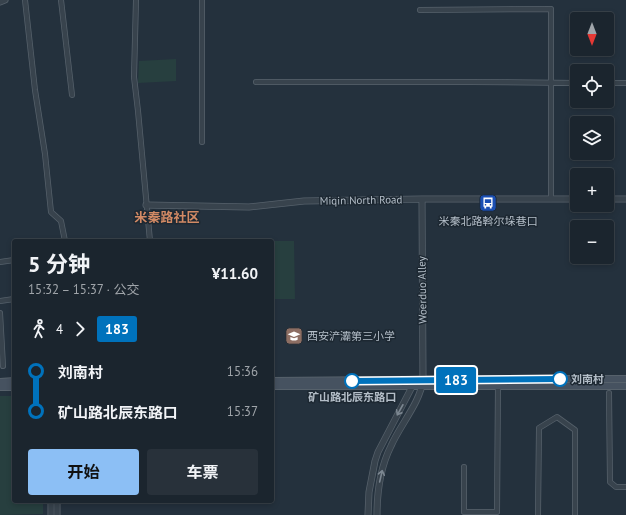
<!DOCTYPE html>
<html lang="zh">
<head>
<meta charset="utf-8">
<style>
	:root { --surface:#1b252e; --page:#28313a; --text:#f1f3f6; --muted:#a0a5aa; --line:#39424a; --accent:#8cbff5 }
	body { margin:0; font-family:"PT Sans","Noto Sans SC",sans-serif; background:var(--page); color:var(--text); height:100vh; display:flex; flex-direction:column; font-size:15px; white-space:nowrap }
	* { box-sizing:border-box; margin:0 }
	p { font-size:13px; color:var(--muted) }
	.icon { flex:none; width:22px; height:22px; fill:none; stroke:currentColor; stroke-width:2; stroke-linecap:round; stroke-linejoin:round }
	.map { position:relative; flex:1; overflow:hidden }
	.sheet { position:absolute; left:12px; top:239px; width:262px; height:264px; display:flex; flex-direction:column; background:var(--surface); border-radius:4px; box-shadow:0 2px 6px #0003,0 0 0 1px var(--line) }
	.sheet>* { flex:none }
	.badge { padding:0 8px; border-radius:3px; font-size:14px; line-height:26px }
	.needle { width:26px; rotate:180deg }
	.buttons { position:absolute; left:570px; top:12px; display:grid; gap:8px }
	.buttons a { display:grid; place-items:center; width:44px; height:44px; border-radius:4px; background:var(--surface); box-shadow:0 2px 6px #0003,0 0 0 1px var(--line); font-size:20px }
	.map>.badge { position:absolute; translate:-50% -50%; box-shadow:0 0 0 2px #fff }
	.legs { display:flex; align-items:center; gap:6px; height:44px; padding:0 16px; font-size:13px }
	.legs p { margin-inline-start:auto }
	.overview { display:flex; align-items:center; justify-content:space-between; height:68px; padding:0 16px }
	h1 { font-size:22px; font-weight:700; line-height:30px }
	.action { display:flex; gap:8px; margin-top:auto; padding:8px 16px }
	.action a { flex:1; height:46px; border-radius:4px; background:var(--accent); color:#111; font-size:16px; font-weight:700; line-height:46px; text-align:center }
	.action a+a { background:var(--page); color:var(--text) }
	ul { padding:0 16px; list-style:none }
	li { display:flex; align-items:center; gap:14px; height:40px; font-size:15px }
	li i { display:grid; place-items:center; width:6px; height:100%; margin:0 5px; background:currentColor }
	li i::after { content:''; width:10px; height:10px; margin:-5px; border:3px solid; border-radius:50%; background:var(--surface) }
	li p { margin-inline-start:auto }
	li:first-child i { background:linear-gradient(#0000 50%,currentColor 0) }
	li:last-child i { background:linear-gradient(currentColor 50%,#0000 0) }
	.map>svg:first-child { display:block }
	.green { fill:#273f3f }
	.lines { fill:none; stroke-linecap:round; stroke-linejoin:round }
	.minor-casing { stroke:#56616b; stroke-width:6 }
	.tertiary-casing { stroke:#56616b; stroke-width:7 }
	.secondary-casing { stroke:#56616b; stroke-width:8 }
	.minor { stroke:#38434d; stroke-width:4.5 }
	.tertiary { stroke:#38434d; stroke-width:5.5 }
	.secondary { stroke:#465260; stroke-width:6 }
	.oneway { stroke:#7c8791 }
	.line-1-casing { stroke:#fff; stroke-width:9 }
	.line-1 { stroke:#0072bc; stroke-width:6 }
	.stop-1-dot { fill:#fff; stroke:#0072bc; stroke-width:2 }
	.labels { text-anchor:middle; stroke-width:3; stroke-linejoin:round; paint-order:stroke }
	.street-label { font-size:11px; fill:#b4bec8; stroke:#1d2832 }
	.poi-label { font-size:11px; fill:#b4bec8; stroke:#1d2832 }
	.stop-label { font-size:11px; font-weight:bold; fill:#b4bec8; stroke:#1d2832; text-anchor:start }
	.quarter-label { font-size:13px; font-weight:bold; fill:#d28a65; stroke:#1d2832 }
</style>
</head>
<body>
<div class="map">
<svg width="626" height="515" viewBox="0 0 626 515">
	<rect width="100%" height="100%" fill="#24313d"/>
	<path class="green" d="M176,59V81L138,83L139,61Z
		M271,241H294L295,299H272V241Z
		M0,396H14V501H43V514L0,515Z"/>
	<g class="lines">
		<defs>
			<path id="minor" d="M25,0L35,90L45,154L51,212L61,221L65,241
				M61,0L72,95
				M136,0L134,77L138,111L150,241
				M202,0V142
				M420,10L551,9V199
				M256,82H472L577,83
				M607,83H626
				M0,262L14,260
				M0,301L14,299
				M0,313L3,366
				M609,393L610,482L616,487H626
				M464,467V512H497L498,385
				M538,515L539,428L557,417L575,430V515"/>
			<path id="tertiary" d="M0,2L5,0
				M607,199H626
				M146,205L249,207L304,201L422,199H577
				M51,515V501
				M57,515V501
				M368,515L369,492L375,461L378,452L413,385L423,380
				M377,515C377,491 380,468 391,446C400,425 420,403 423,380L422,199"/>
			<path id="secondary" d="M272,381L497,379H626
				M0,382L14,381
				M272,386H626
				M0,387H14"/>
		</defs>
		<use href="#minor" class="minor-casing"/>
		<use href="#tertiary" class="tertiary-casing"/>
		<use href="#secondary" class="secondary-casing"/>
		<use href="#minor" class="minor"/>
		<use href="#tertiary" class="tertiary"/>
		<use href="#secondary" class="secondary"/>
	</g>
	<defs><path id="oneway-shaft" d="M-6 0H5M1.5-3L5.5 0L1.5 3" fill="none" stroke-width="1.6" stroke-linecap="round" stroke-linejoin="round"/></defs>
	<g class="oneway">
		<use href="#oneway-shaft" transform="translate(400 410) rotate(119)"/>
		<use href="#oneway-shaft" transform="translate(381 476) rotate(-77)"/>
	</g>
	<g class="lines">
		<defs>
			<path id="line-1" d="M352,381L560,379"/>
		</defs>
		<use href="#line-1" class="line-1-casing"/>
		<use href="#line-1" class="line-1"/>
	</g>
	<defs>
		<symbol id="bus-square" viewBox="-11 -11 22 22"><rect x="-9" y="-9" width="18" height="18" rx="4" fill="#1a4fb4" stroke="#1d2832"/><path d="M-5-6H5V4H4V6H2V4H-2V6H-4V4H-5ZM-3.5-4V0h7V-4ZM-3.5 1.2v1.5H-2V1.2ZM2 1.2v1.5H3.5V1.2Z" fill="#fff"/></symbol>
		<symbol id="school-square" viewBox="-11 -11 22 22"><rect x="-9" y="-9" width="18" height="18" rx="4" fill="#8d6e63" stroke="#1d2832"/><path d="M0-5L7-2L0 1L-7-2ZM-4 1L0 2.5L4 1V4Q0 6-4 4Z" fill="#fff"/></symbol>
	</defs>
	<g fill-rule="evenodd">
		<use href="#bus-square" x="478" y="193" width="20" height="20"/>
		<use href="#school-square" x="284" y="326" width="20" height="20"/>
	</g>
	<g class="stop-1-dot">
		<circle cx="560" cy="379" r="7"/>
		<circle cx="352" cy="381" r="7"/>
	</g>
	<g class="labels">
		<g class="street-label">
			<text transform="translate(361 200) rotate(-1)" y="4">Miqin North Road</text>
			<text transform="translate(422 290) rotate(-91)" y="4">Woerduo Alley</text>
		</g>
		<g class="poi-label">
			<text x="488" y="225">米秦北路斡尔垛巷口</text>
			<text x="307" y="340" text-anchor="start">西安浐灞第三小学</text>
		</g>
		<g class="stop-label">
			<text x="571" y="383">刘南村</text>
			<text x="352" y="401" text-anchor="middle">矿山路北辰东路口</text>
		</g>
		<g class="quarter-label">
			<text x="167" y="222">米秦路社区</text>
		</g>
	</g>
</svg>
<div class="buttons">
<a><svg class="needle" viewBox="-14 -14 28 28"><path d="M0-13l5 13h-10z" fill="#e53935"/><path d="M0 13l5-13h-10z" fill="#a0a5aa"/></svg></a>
<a><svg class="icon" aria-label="locate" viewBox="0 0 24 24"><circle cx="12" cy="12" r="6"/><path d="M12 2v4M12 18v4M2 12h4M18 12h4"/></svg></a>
<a><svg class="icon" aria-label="layers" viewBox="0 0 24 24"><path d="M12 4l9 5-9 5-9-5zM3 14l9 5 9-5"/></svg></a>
<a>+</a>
<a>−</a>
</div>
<b class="badge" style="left:456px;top:380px;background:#0072bc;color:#fff">183</b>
<section class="sheet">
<div class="overview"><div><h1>5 分钟</h1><p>15:32 – 15:37 · 公交</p></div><b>¥11.60</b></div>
<div class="legs"><svg class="icon" aria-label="walk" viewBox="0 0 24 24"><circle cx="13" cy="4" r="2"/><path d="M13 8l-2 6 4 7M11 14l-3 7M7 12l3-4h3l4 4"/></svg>4<svg class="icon" aria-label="forward" viewBox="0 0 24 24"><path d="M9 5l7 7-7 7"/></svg><b class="badge" style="background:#0072bc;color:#fff">183</b></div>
<ul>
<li><i style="color:#0072bc"></i><b>刘南村</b><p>15:36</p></li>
<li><i style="color:#0072bc"></i><b>矿山路北辰东路口</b><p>15:37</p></li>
</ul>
<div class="action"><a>开始</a><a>车票</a></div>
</section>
</div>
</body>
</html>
